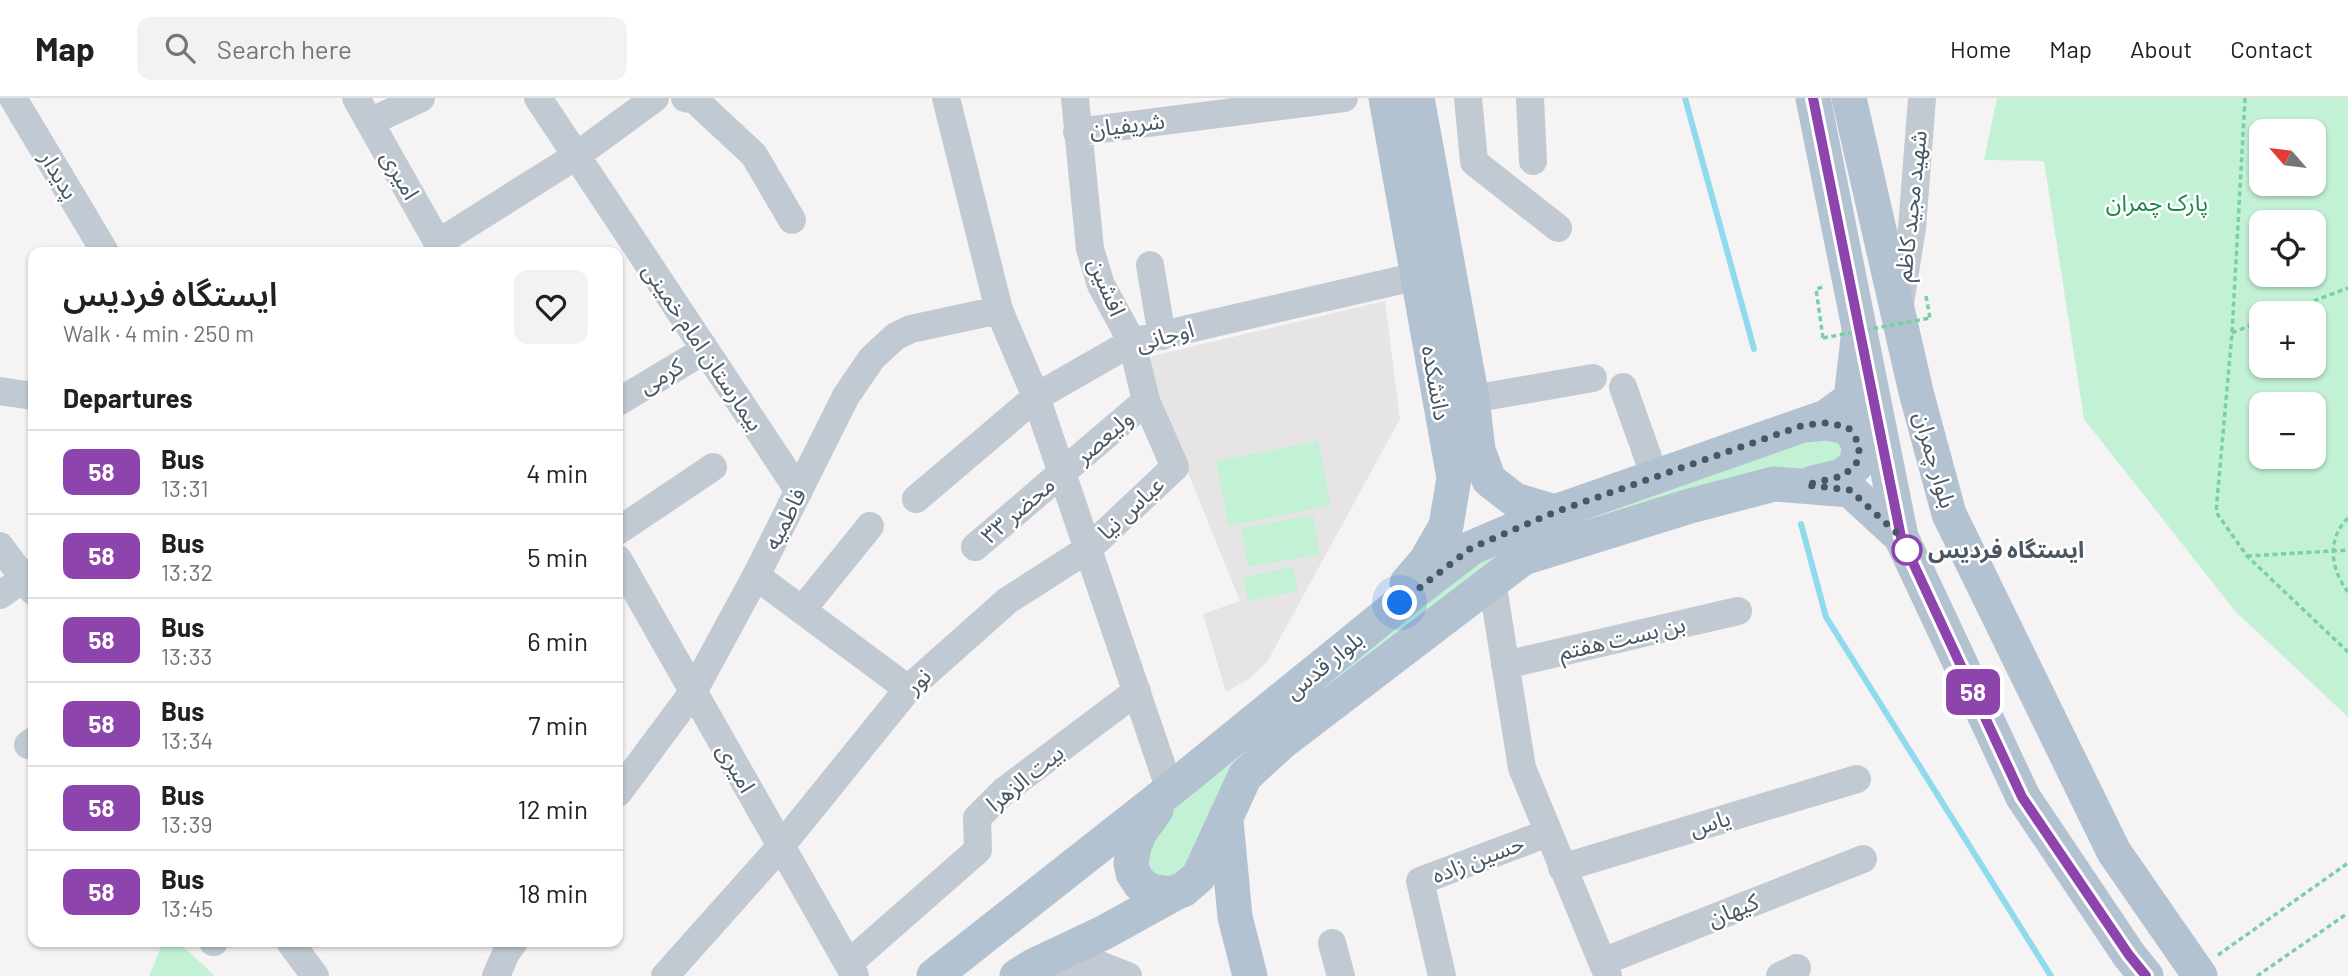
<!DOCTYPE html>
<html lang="en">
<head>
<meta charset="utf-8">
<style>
	:root { --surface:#fff; --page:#f2f2f2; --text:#202124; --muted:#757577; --line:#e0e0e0 }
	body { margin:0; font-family:Barlow,"Noto Sans Arabic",sans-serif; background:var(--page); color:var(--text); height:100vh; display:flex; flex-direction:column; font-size:26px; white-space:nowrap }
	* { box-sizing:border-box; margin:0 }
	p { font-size:23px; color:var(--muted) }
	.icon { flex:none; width:38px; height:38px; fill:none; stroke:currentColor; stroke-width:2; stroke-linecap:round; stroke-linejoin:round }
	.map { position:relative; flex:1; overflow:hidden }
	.side { position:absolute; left:28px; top:149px; width:595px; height:700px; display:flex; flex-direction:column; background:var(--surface); border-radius:14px; box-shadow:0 2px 5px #0004 }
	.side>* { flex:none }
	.badge { padding:0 14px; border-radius:10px; font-size:24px; line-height:46px }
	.needle { width:46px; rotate:298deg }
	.controls { position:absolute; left:2249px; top:21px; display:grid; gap:14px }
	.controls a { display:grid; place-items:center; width:77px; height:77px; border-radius:14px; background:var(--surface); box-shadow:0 2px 5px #0004; font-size:35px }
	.you { position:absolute; width:35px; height:35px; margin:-18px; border:5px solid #fff; border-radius:50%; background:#1a73e8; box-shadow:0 0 0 10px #1a73e833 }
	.map>.badge { position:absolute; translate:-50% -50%; box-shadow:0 0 0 4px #fff }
	h2 { padding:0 35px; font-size:26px; line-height:63px }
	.round { display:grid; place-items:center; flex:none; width:74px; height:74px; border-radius:14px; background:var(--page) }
	.headline { display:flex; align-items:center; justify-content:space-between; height:119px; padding:0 35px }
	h1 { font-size:33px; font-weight:600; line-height:52px }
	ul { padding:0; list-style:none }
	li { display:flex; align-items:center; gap:21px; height:84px; padding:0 35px; border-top:2px solid var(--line) }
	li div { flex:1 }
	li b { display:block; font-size:26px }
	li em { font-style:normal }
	li .badge { min-width:77px; font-weight:700; text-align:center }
	header { display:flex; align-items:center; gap:42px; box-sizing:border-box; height:98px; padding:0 35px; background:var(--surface); border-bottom:2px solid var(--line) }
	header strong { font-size:33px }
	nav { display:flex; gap:38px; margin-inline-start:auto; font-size:24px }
	.search { width:490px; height:63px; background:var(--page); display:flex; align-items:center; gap:18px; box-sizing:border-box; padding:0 24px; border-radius:14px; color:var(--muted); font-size:26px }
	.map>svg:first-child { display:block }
	.education { fill:#e6e4e5 }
	.green { fill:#c3f1d5; fill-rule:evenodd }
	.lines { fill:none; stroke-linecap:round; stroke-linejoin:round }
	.stream { stroke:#90daee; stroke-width:6 }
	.path { stroke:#7ad0a6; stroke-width:3.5; stroke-dasharray:5 3.5; stroke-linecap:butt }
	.minor { stroke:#c1cad2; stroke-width:28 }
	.major { stroke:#b3c2d1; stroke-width:35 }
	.path-bridge { stroke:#7ad0a6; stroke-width:3.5; stroke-dasharray:5 3.5; stroke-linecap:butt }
	.line-casing { stroke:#fff; stroke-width:16 }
	.line { stroke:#8e44ad; stroke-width:10 }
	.walk { stroke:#4a5661; stroke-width:7; stroke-dasharray:0 12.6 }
	.stop-dot { fill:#fff; stroke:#8e44ad; stroke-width:3.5 }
	.labels { text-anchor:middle; stroke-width:5; stroke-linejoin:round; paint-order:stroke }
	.street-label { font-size:23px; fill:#4a5661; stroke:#fff }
	.park-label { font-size:23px; fill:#17864f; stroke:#fff }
	.stop-label { font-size:23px; font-weight:bold; fill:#4a5661; stroke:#fff; text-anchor:start }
</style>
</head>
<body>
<header>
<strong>Map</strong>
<div class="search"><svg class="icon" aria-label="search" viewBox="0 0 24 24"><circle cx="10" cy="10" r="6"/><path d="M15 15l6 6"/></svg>Search here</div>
<nav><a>Home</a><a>Map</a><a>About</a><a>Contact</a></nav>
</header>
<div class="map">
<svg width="2348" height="878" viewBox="0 0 2348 878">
	<rect width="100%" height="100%" fill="#f5f3f3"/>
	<path class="education" d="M1385,203L1400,321L1267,564L1250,580L1226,594L1203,516L1240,503L1146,271L1152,258Z"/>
	<path class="green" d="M1997,0H2348V619L2235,513L2084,321L2044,63L1984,62ZM2261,33H2314V86H2261ZM2261,124H2314V177H2261ZM2314,215V268H2261V215ZM2261,306H2314V359H2261Z
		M1808,338L1844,345L1841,365L1519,452L1233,692L1176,782L1150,778L1144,745L1154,727L1480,455Z
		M1318,343L1331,407L1229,428L1216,363Z
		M1313,417L1320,456L1248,469L1241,430Z
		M1293,469L1298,493L1248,503L1243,479Z
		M163,844H178L215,878H149Z"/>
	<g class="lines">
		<path class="stream" d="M1685,0L1754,251
			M1801,426L1826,519L2051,878"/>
		<path class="path" d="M2245,0L2232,235L2216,414L2247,458L2348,554
			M1926,198L1930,220
			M2282,215L2348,190
			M2232,235L2261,223
			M1823,240L1816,191L1823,189
			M2348,420C2326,441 2331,472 2348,494
			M2247,458L2348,452
			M2218,857L2348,765
			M2257,878L2348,815"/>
		<path class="minor" d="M13,0L105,154
			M356,0L443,154
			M538,0L799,393
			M685,0L695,2L754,57L792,122
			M946,0L999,212L1036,299L1170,692
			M1468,0L1474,64L1558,130
			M1530,0L1533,63
			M370,24L421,0
			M1077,34L1344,0
			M438,145L576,58L655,0
			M1150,167L1162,238
			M1900,205L1912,130L1922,0
			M1623,289L1655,379
			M0,293L33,298
			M1472,301L1593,280
			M618,304L705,252
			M916,401L1036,299L1132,244L1418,178
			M618,433L713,369
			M0,448L33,493
			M975,449L1146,303
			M618,461L855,878
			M756,478L908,591
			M1492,483L1522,670L1608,878
			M0,497L33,474
			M802,512L870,428
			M1505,567L1738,513
			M28,647L33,643
			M618,695L693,594L756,478L846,298L872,260L896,238L911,231L999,212
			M1562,770L1857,681
			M213,844H214
			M290,844L315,878
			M1332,845L1341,878
			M1602,864L1863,761
			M848,866L978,752L977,720L1004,693L1137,593
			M1046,867L1092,864L1128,878
			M496,878L506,855L514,844
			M665,878L781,748L908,591L1007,503L1088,451L1175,369L1146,303L1132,244L1101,187L1090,151L1075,0
			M1442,878L1420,783L1548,735
			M1780,878L1797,870"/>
		<path class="major" d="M1386,0L1454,380L1446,428L1426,463L1407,485
			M1417,0L1472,301L1478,352L1489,382L1515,402L1555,414
			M1813,0L1901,439L2023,699L2129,857L2146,878
			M1849,0L1916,294L1949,416L2114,754L2200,878
			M1805,327L1826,325L1848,329L1860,347L1856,367L1842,378L1813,385
			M1156,712L1140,734L1134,748L1131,765L1133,775L1140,786L1151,793L1169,796L1183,792L1199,778L1245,678L1282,644L1523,460L1690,408L1774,386L1850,392L1901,439
			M1226,723L1235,819L1250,878
			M934,878L1170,692L1415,493L1471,450L1555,414L1826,319L1851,301L1859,232
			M1017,878L1033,868L1103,835L1181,792"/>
		<path class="path-bridge" d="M1823,240L1930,220"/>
	</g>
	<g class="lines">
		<defs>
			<path id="line" d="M1813,0L1901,439L2022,699L2129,857L2146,878"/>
		</defs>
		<use href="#line" class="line-casing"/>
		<use href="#line" class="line"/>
		<path class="walk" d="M1400,505L1471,450L1555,414L1804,327L1826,325L1848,329L1860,347L1856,367L1842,378L1806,387L1850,392L1901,439L1911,460L1907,452"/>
	</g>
	<circle class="stop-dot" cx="1907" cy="452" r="14"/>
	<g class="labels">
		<g class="street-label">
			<text transform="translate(1127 27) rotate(-7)" y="8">شریفیان</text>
			<text transform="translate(59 77) rotate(59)" y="8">پدیدار</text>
			<text transform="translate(400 77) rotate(60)" y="8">امیری</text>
			<text transform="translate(1911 108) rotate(-84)" y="8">شهید مجید کاظم</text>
			<text transform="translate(1107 189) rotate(67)" y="8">افشین</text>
			<text transform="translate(1165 238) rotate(-15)" y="8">اوجانی</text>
			<text transform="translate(703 249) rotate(56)" y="8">بیمارستان امام خمینی</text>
			<text transform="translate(661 278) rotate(-31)" y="8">کرمی</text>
			<text transform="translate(1436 285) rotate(80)" y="8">دانشکده</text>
			<text transform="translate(1104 339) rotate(-41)" y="8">ولیعصر</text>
			<text transform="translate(1935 362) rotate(74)" y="8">بلوار چمران</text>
			<text transform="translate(1131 410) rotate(-43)" y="8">عباس نیا</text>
			<text transform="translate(1018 412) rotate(-41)" y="8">محضر ۳۳</text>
			<text transform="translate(785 421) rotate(-63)" y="8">فاطمیه</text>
			<text transform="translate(1622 540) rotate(-13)" y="8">بن بست هفتم</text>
			<text transform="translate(1324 567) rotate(-39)" y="8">بلوار قدس</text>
			<text transform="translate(918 583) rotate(-44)" y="8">نور</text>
			<text transform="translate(736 670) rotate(60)" y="8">امیری</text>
			<text transform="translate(1025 680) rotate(-39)" y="8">بیت الزهرا</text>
			<text transform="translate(1710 725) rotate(-17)" y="8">یاس</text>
			<text transform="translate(1478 761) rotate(-21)" y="8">حسین زاده</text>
			<text transform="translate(1733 812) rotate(-22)" y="8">کیهان</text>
		</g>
		<g class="park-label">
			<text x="2157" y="113">پارک چمران</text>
		</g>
		<g class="stop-label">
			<text x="1928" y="460">ایستگاه فردیس</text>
		</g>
	</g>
</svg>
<div class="controls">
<a><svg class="needle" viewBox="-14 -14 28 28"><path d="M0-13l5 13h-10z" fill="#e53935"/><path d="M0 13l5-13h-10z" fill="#757577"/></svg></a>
<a><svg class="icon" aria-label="locate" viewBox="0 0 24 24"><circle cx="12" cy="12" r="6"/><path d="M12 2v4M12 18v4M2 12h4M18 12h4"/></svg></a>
<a>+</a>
<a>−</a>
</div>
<div class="you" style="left:1400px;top:505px"></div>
<b class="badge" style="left:1973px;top:594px;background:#8e44ad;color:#fff">58</b>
<section class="side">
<div class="headline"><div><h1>ایستگاه فردیس</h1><p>Walk · 4 min · 250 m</p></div><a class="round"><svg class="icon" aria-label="heart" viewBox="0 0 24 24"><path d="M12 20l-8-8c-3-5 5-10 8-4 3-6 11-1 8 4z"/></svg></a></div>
<h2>Departures</h2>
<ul>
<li><span class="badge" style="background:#8e44ad;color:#fff">58</span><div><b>Bus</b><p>13:31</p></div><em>4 min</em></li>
<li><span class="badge" style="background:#8e44ad;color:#fff">58</span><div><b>Bus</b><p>13:32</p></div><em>5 min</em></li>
<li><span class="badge" style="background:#8e44ad;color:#fff">58</span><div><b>Bus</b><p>13:33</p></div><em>6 min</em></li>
<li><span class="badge" style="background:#8e44ad;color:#fff">58</span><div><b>Bus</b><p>13:34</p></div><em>7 min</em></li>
<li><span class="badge" style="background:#8e44ad;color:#fff">58</span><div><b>Bus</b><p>13:39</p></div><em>12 min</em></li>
<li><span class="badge" style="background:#8e44ad;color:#fff">58</span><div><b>Bus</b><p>13:45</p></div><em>18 min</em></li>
</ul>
</section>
</div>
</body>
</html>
